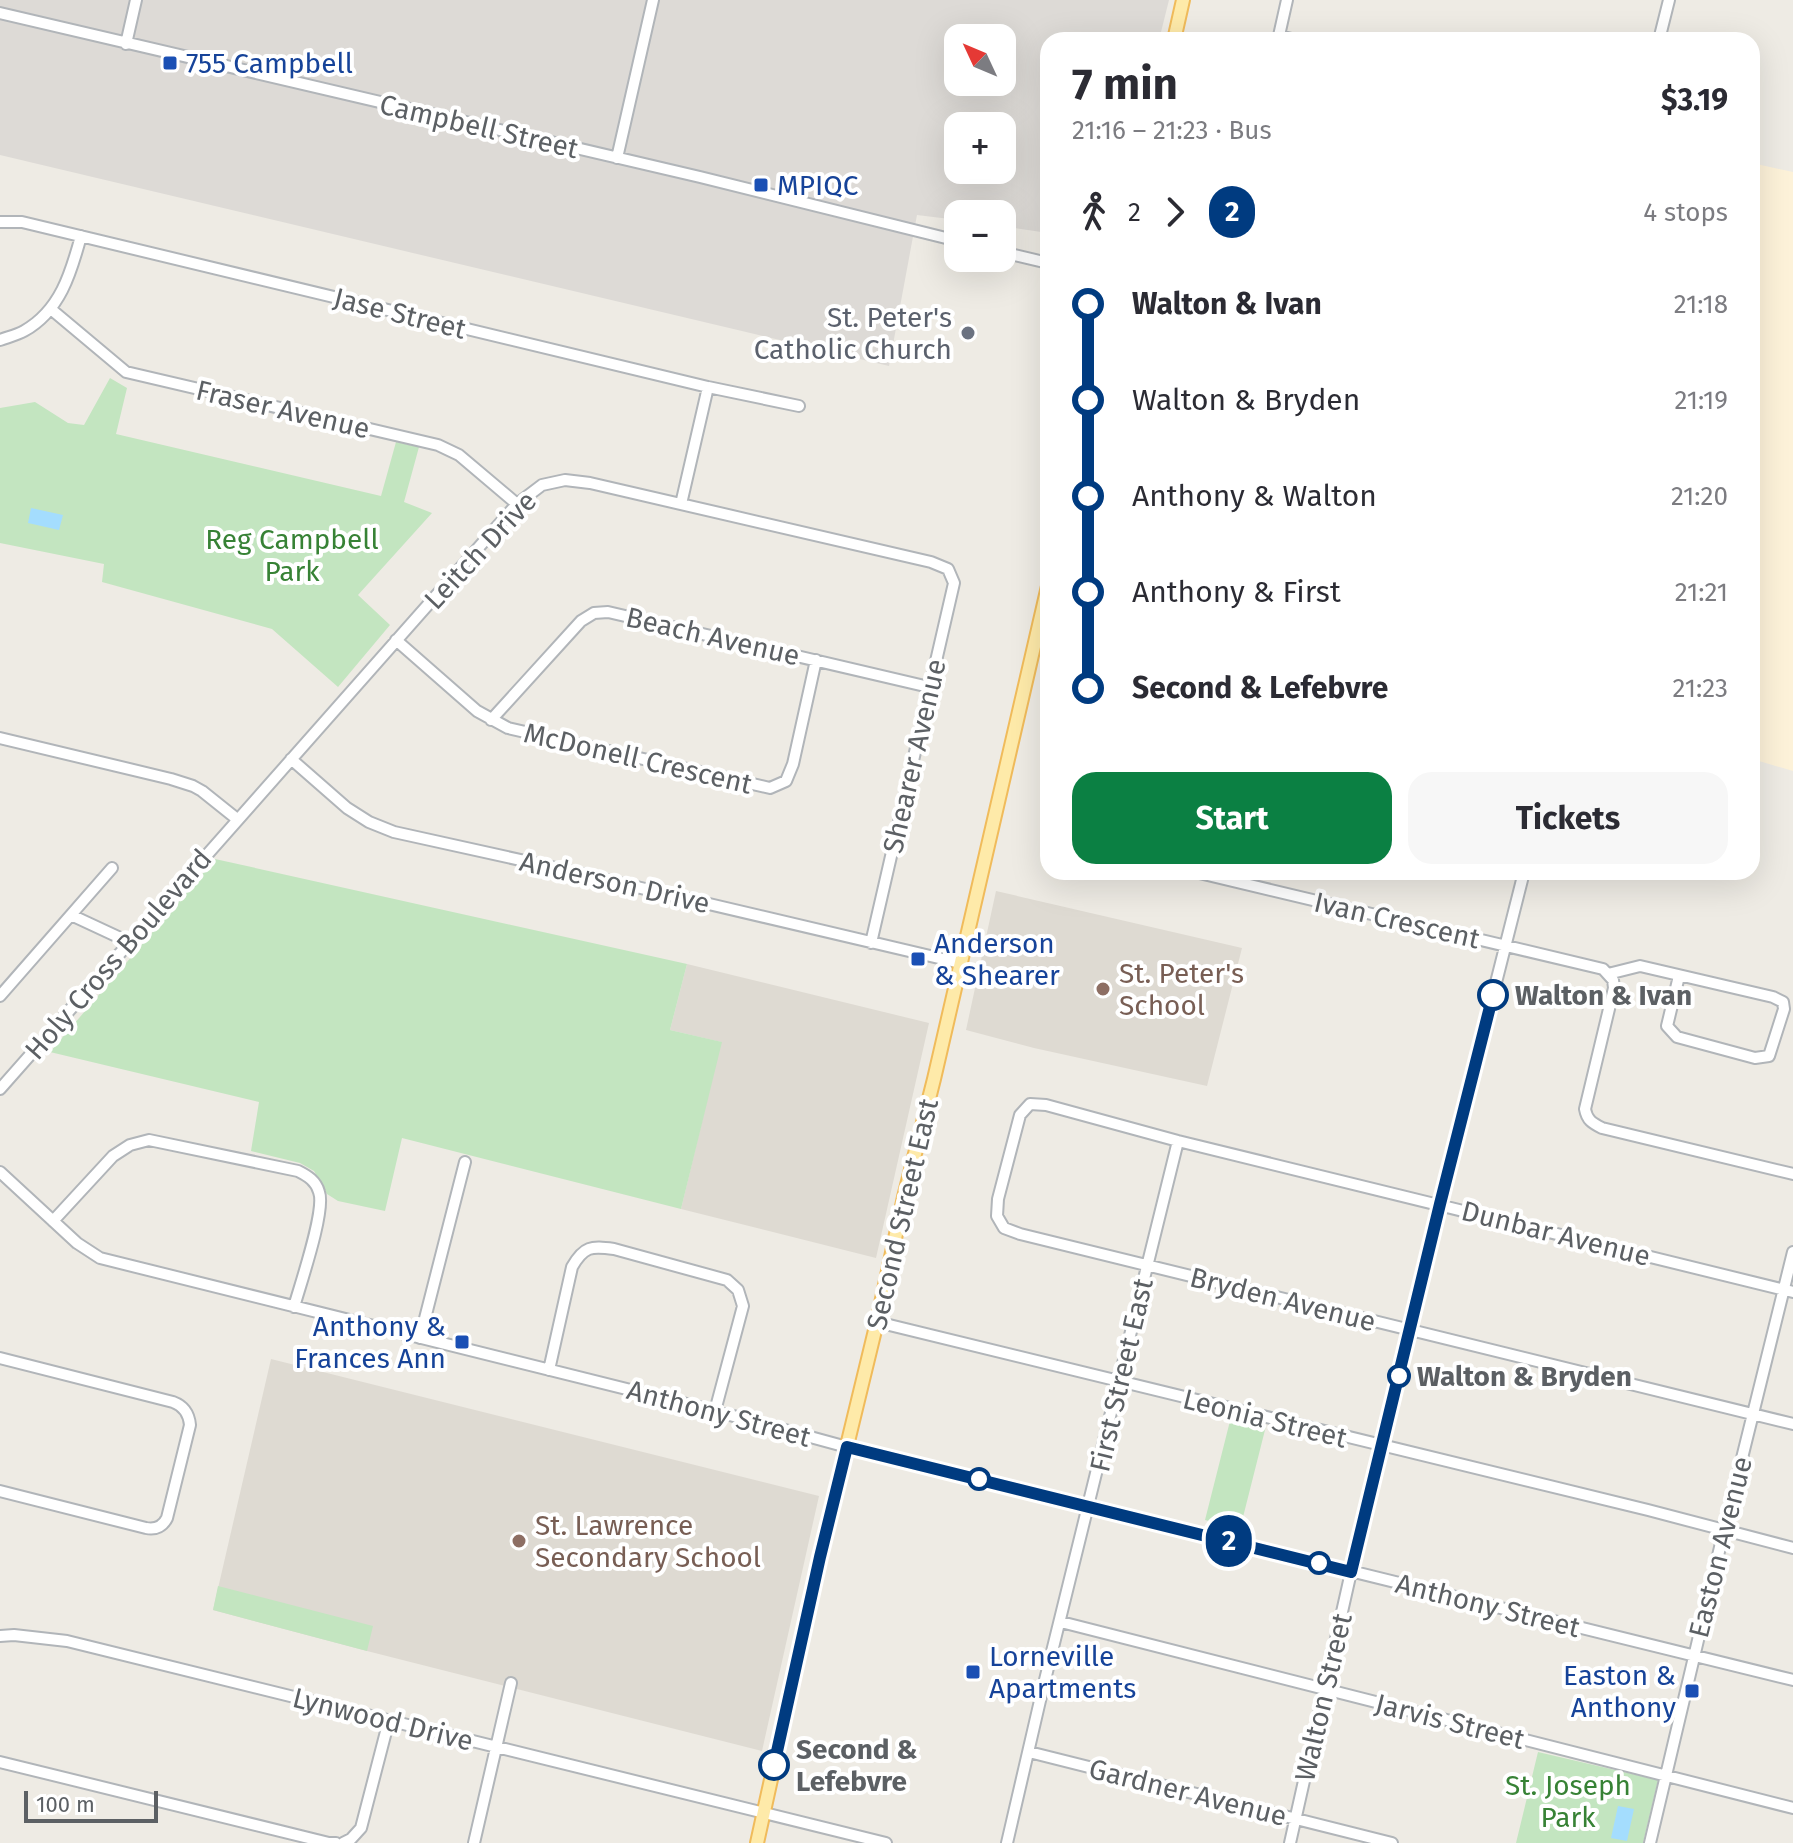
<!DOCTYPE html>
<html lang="en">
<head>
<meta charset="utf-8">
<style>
	:root { --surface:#fff; --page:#f7f7f7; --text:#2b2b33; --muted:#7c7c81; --accent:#0b8043 }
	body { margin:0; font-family:"Fira Sans",sans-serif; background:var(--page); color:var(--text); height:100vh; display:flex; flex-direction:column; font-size:30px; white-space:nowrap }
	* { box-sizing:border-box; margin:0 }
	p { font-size:26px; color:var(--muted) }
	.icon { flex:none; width:44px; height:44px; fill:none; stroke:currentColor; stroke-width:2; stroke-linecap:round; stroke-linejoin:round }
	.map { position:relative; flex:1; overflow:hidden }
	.drawer { position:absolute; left:1040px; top:32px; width:720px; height:848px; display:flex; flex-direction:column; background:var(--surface); border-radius:24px; box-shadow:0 8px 32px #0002 }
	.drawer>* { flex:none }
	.badge { padding:0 16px; border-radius:26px; font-size:28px; line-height:52px }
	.needle { width:52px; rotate:314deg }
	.controls { position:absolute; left:944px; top:24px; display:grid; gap:16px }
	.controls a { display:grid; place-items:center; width:72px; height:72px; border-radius:16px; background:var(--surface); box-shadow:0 8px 32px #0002; font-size:40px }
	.scale { position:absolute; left:24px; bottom:20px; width:134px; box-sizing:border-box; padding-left:8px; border:4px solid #5c6064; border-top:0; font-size:22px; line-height:28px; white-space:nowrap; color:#5c6064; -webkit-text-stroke:6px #fff; paint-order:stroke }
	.map>.badge { position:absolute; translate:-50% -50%; box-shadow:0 0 0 4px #fff }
	.legs { display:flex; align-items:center; gap:12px; height:88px; padding:0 32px; font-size:26px }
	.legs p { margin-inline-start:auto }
	.headline { display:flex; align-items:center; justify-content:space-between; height:136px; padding:0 32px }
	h1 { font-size:44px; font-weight:700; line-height:60px }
	.action { display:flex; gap:16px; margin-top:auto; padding:16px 32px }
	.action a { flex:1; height:92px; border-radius:24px; background:var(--accent); color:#fff; font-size:32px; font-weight:700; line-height:92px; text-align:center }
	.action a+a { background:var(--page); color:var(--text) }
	ul { padding:0 32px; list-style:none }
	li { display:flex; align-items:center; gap:28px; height:96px; font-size:30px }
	li i { display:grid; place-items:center; width:12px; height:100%; margin:0 10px; background:currentColor }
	li i::after { content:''; width:20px; height:20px; margin:-10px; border:6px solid; border-radius:50%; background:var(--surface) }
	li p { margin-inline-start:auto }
	li:first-child i { background:linear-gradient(#0000 50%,currentColor 0) }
	li:last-child i { background:linear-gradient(currentColor 50%,#0000 0) }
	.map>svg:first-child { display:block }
	.commercial { fill:#fdf2d9 }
	.industrial { fill:#dddad6; fill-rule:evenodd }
	.education { fill:#dedad2 }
	.green { fill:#c3e5c0 }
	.water { fill:#a4ddfe }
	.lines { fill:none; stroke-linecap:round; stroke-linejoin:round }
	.minor-casing { stroke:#b1b5b9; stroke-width:14 }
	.major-casing { stroke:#f0bb5b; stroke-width:16 }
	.minor { stroke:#fff; stroke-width:10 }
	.major { stroke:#feeaa9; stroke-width:12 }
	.line-1-casing { stroke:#fff; stroke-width:18 }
	.line-1 { stroke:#003b80; stroke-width:12 }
	.transit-dot { fill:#1a4fb4; stroke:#fff; stroke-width:3 }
	.worship-dot { fill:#6b7280; stroke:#fff; stroke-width:3 }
	.education-dot { fill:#8d6e63; stroke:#fff; stroke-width:3 }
	.stop-1-dot { fill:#fff; stroke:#003b80; stroke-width:4 }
	.labels { text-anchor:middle; stroke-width:8; stroke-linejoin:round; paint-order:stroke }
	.transit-label { font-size:28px; fill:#164399; stroke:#fff; text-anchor:start }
	.street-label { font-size:28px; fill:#5c6064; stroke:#fff }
	.worship-label { font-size:28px; fill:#5b616d; stroke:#fff; text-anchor:end }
	.park-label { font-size:28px; fill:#378235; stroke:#fff }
	.education-label { font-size:28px; fill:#785e54; stroke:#fff; text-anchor:start }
	.stop-label { font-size:28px; font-weight:bold; fill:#5c6064; stroke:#fff; text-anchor:start }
</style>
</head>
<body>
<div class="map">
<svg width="1793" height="1843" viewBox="0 0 1793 1843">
	<rect width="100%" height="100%" fill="#eeebe4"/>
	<path class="commercial" d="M1752,163L1793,172V771L1752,759Z"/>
	<path class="industrial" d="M0,0H1169L1159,40H1048V233L1002,226V214H958V220L917,215L889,366L0,155ZM958,38H1002V82H958ZM958,126H1002V170H958Z"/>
	<path class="education" d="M996,891L1242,948L1207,1086L1034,1048L966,1030Z
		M687,964L929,1023L876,1258L681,1209L721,1042L670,1030Z
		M271,1359L819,1496L762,1751L367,1651L213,1610Z"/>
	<path class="green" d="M110,378L127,388L116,434L381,496L396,442L419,447L404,502L432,513L358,595L390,625L338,687L272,629L102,582L104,564L0,543V408L35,402L68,423L84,425Z
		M215,859L687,964L670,1030L722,1042L681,1209L402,1138L385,1211L338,1201L327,1194L314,1171L300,1163L251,1151L259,1102L50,1052Z
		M1231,1417L1266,1426L1240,1529L1205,1520Z
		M218,1586L373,1626L367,1651L213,1610Z
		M1538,1752L1658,1780L1643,1843H1516Z"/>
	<path class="water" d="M31,508L63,515L59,530L28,523Z
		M1618,1806L1634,1809L1627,1841L1611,1838Z"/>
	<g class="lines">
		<defs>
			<path id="minor" d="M0,13L700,177L958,241
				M1279,36L1296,40
				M1278,40L1287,0
				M1659,40L1669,0
				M126,44L136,0
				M617,158L653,0
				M0,222H22L708,387L799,406
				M1002,252L1048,263
				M52,310L126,372L438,445L459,455L517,504
				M0,340C8,337 17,335 24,331C60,311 71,273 81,236
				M681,504L708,387
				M396,640L477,711L508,728L770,788L786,781L793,764L816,660
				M491,720L581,621L594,613L608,612L929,687
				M0,738L171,779L193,786L202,791L237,819
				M291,759L347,808L369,822L394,832L543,865L960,963
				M1195,872L1603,969L1613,980L1614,988L1585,1109C1587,1120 1592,1123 1602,1128L1793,1174
				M71,915L129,942
				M1608,974L1640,966L1773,997L1783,1002L1784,1009L1769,1056L1755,1058L1677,1037L1667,1026L1679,976
				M0,996L112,868
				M0,1089L517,504L542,485L565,480L590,483L931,562L948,569L954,583L871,943
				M0,1172L77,1243L100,1258L715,1411L847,1447L1793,1680
				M53,1221L113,1156L130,1145L149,1140L298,1171C308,1176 316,1181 319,1192C326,1210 300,1285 294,1307
				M1793,1292L1178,1141L1046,1105L1030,1104L1020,1115L998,1199L997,1216L1004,1228L1020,1234L1793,1424
				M877,1322L1648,1510L1793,1548
				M420,1338L465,1162
				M0,1358L173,1402C184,1406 189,1414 190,1425L167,1518C163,1526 156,1530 146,1528L0,1491
				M549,1370L572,1267C584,1246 591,1246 614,1249L727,1280L738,1290L743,1306L715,1411
				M1061,1622L1793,1808
				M0,1636L14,1635L67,1641L886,1843
				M1029,1752L1392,1843
				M0,1762L329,1843H336
				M343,1843L351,1839L361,1828L389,1720
				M474,1843L511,1683
				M1007,1843L1042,1692L1178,1141
				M1290,1843L1351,1572L1440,1204L1524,872
				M1650,1843L1721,1543L1793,1252"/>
			<path id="major" d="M1174,40L1183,0
				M757,1843L820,1557L877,1322L904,1197L934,1079L1048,586"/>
		</defs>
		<use href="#minor" class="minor-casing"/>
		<use href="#major" class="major-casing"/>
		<use href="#minor" class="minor"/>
		<use href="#major" class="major"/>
	</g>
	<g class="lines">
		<defs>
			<path id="line-1" d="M774,1765L820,1557L847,1447L1351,1572L1440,1204L1493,995"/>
		</defs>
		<use href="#line-1" class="line-1-casing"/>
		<use href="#line-1" class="line-1"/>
	</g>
	<g class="transit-dot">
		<rect x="162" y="55" width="16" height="16" rx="4"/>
		<rect x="753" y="177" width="16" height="16" rx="4"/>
		<rect x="910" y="951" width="16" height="16" rx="4"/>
		<rect x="454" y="1334" width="16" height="16" rx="4"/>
		<rect x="965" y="1664" width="16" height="16" rx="4"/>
		<rect x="1684" y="1683" width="16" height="16" rx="4"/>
	</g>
	<circle class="worship-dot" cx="968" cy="333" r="8"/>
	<g class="education-dot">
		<circle cx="1103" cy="989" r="8"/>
		<circle cx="519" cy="1541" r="8"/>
	</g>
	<g class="stop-1-dot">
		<circle cx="1493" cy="995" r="14"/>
		<circle cx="1399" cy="1376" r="10"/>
		<circle cx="979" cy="1479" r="10"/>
		<circle cx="1319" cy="1563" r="10"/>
		<circle cx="774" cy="1765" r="14"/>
	</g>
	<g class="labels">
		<g class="transit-label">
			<text x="186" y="73">755 Campbell</text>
			<text x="777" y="195">MPIQC</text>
			<text x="934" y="953">Anderson<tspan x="934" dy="32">&amp; Shearer</tspan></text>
			<text x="446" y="1336" text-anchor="end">Anthony &amp;<tspan x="446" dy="32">Frances Ann</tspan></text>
			<text x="989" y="1666">Lorneville<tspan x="989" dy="32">Apartments</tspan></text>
			<text x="1676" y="1685" text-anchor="end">Easton &amp;<tspan x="1676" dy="32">Anthony</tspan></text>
		</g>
		<g class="street-label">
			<text transform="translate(479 126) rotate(13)" y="10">Campbell Street</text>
			<text transform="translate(400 313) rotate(14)" y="10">Jase Street</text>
			<text transform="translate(283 409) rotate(13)" y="10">Fraser Avenue</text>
			<text transform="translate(480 550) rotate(-47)" y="10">Leitch Drive</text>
			<text transform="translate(713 636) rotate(13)" y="10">Beach Avenue</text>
			<text transform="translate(914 756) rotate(-77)" y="10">Shearer Avenue</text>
			<text transform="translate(638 758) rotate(13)" y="10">McDonell Crescent</text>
			<text transform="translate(615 882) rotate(13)" y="10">Anderson Drive</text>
			<text transform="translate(1397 920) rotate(13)" y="10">Ivan Crescent</text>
			<text transform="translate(118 954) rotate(-49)" y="10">Holy Cross Boulevard</text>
			<text transform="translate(902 1214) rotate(-77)" y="10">Second Street East</text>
			<text transform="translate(1556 1233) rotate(14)" y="10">Dunbar Avenue</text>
			<text transform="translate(1283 1299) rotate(14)" y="10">Bryden Avenue</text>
			<text transform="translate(1121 1375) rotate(-77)" y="10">First Street East</text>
			<text transform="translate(719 1413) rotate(15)" y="10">Anthony Street</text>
			<text transform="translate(1265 1418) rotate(14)" y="10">Leonia Street</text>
			<text transform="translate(1720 1547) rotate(-76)" y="10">Easton Avenue</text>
			<text transform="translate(1488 1605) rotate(14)" y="10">Anthony Street</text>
			<text transform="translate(1323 1697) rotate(-77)" y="10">Walton Street</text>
			<text transform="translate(383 1719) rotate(14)" y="10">Lynwood Drive</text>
			<text transform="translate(1450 1721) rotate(14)" y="10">Jarvis Street</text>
			<text transform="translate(1188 1792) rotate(14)" y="10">Gardner Avenue</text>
		</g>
		<g class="worship-label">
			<text x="952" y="327">St. Peter's<tspan x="952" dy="32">Catholic Church</tspan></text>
		</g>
		<g class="park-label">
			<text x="292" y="549">Reg Campbell<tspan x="292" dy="32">Park</tspan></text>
			<text x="1568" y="1795">St. Joseph<tspan x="1568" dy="32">Park</tspan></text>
		</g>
		<g class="education-label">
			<text x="1119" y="983">St. Peter's<tspan x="1119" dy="32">School</tspan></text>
			<text x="535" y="1535">St. Lawrence<tspan x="535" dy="32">Secondary School</tspan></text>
		</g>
		<g class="stop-label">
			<text x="1515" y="1005">Walton &amp; Ivan</text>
			<text x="1417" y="1386">Walton &amp; Bryden</text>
			<text x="796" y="1759">Second &amp;<tspan x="796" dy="32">Lefebvre</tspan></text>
		</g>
	</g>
</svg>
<div class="controls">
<a><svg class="needle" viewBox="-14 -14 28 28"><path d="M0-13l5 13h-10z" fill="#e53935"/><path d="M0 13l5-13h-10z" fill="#7c7c81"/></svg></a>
<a>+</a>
<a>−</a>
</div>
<div class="scale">100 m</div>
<b class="badge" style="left:1229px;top:1541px;background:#003b80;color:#fff">2</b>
<section class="drawer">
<div class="headline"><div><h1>7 min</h1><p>21:16 – 21:23 · Bus</p></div><b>$3.19</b></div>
<div class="legs"><svg class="icon" aria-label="walk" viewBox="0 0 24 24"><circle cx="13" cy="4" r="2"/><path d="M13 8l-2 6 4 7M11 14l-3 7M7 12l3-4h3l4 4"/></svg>2<svg class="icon" aria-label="forward" viewBox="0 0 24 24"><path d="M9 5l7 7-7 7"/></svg><b class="badge" style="background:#003b80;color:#fff">2</b><p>4 stops</p></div>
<ul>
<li><i style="color:#003b80"></i><b>Walton &amp; Ivan</b><p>21:18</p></li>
<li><i style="color:#003b80"></i><span>Walton &amp; Bryden</span><p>21:19</p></li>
<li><i style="color:#003b80"></i><span>Anthony &amp; Walton</span><p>21:20</p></li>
<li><i style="color:#003b80"></i><span>Anthony &amp; First</span><p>21:21</p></li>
<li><i style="color:#003b80"></i><b>Second &amp; Lefebvre</b><p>21:23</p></li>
</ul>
<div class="action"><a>Start</a><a>Tickets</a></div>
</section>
</div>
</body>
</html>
